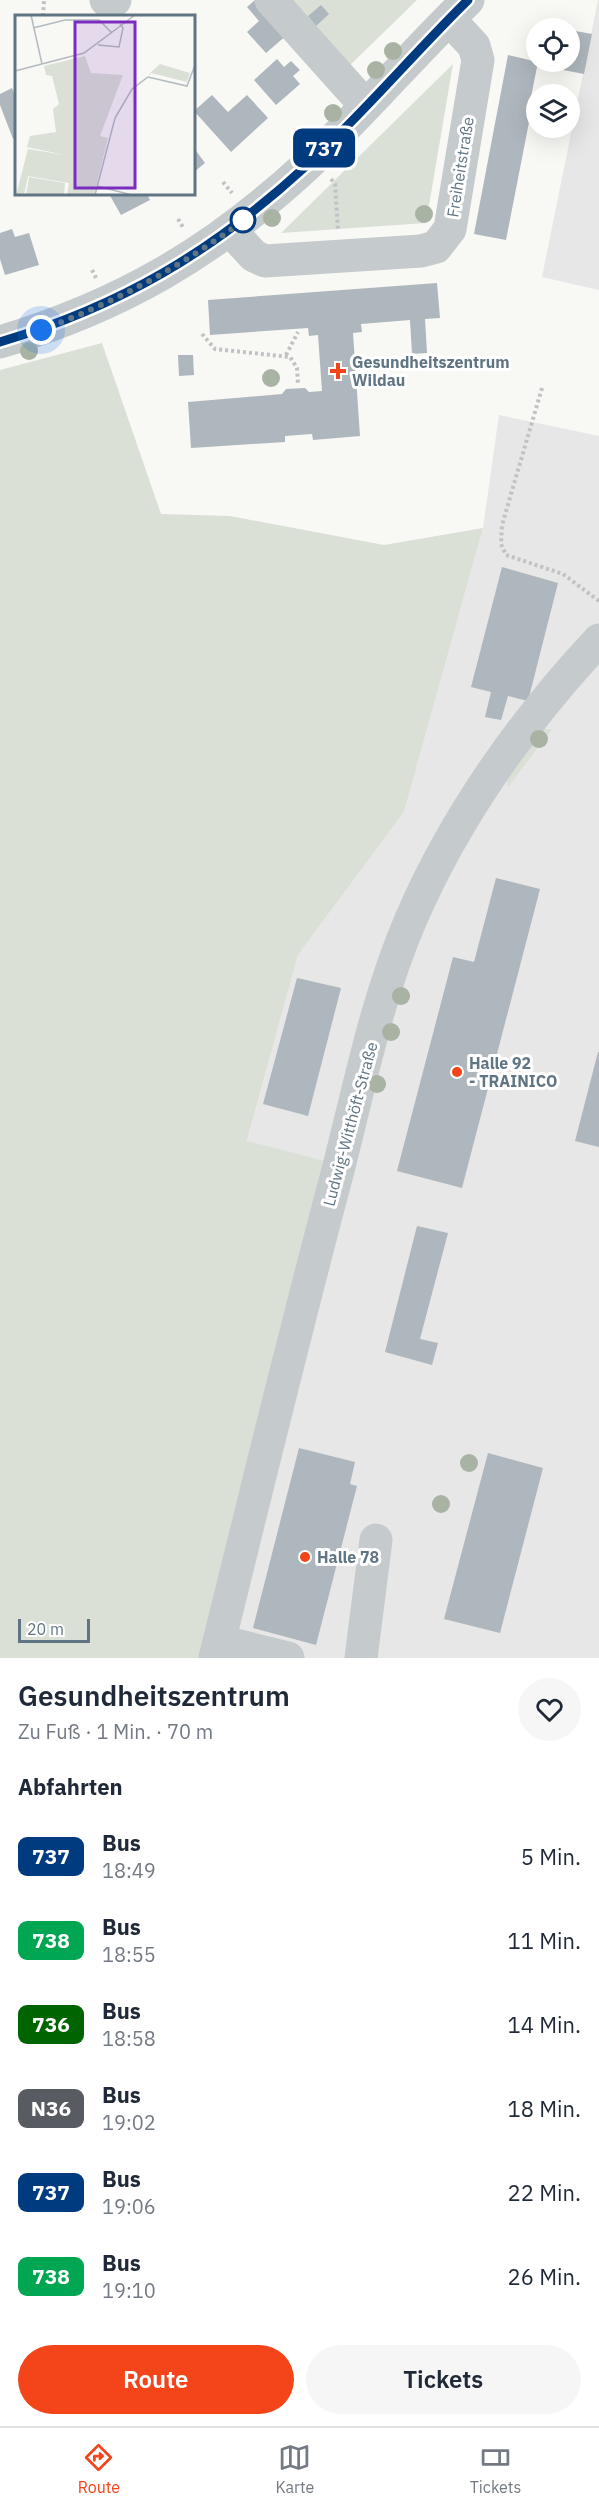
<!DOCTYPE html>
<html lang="de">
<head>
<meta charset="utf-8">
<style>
	:root { --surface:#fff; --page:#f6f6f7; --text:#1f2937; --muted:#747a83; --line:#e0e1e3; --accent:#f3441a }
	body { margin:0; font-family:"IBM Plex Sans",sans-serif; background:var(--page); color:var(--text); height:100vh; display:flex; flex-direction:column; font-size:22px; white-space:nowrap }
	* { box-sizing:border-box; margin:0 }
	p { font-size:20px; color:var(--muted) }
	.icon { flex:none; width:33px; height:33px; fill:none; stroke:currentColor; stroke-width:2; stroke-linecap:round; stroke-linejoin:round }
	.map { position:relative; height:1658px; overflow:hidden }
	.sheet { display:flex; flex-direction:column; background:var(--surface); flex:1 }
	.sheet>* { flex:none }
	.badge { padding:0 12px; border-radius:9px; font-size:21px; line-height:39px }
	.tools { position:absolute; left:526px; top:18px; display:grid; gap:12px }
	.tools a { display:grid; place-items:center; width:54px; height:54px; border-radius:50%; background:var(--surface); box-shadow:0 6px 24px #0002; font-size:30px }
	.scale { position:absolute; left:18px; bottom:15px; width:72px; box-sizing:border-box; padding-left:6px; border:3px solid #607583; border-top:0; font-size:16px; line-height:21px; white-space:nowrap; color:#607583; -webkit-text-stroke:4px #fff; paint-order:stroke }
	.you { position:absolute; width:30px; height:30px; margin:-15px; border:4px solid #fff; border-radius:50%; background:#1a73e8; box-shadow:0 0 0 9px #1a73e833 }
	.map>.badge { position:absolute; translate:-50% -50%; box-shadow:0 0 0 3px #fff }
	h2 { padding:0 18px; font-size:22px; line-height:54px }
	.round { display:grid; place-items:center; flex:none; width:63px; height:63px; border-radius:32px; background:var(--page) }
	.head { display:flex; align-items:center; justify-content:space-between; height:102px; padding:0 18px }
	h1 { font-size:28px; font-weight:600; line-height:45px }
	.action { display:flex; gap:12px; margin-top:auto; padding:12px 18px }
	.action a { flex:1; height:69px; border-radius:36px; background:var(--accent); color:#fff; font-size:24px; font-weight:600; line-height:69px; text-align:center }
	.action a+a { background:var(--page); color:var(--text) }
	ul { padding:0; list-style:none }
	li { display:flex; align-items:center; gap:18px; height:84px; padding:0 18px }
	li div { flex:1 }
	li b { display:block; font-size:22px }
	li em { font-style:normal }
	li .badge { min-width:66px; font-weight:700; text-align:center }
	.menu { display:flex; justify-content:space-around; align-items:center; height:84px; border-top:2px solid var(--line); background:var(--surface); font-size:16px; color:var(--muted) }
	.menu a { display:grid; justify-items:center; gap:3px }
	.menu .active { color:var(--accent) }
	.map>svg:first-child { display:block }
	.built { fill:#e6e7e6 }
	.green { fill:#dae0d5 }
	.building { fill:#aeb7bd }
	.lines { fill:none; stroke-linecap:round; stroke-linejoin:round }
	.path { stroke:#c0c3c5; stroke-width:4; stroke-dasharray:3 3; stroke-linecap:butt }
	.minor { stroke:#c5cacd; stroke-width:33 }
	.tree { fill:#a8b3a3 }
	.line-casing { stroke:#fff; stroke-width:14 }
	.line { stroke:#003b80; stroke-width:9 }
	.walk { stroke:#607583; stroke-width:6; stroke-dasharray:0 10.8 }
	.stop-dot { fill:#fff; stroke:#003b80; stroke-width:3 }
	.poi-dot { fill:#f3441a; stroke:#fff; stroke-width:2 }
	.labels { text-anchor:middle; stroke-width:6; stroke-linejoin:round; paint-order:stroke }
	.street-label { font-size:16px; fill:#607583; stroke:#fff }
	.poi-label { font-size:16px; font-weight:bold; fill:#607583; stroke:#fff; text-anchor:start }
	.inset-road { fill:none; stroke:#b2bcc0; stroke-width:1.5 }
	.view { fill:#7b2cbf; fill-opacity:0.15; stroke:#7b2cbf; stroke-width:3 }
	.inset-edge { fill:none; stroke:#607583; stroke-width:3 }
</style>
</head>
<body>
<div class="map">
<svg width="599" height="1658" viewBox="0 0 599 1658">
	<rect width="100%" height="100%" fill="#f8f8f5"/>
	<path class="built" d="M598,0H599V290L542,277Z
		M499,415L599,436V1658H205L325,1161L247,1142L298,955L404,812L483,528Z"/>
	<path class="green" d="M281,0H417L344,71Z
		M453,64L426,223L281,233Z
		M102,343L161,514L230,516L384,545L483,528L404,812L298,955L247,1141L325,1161L205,1658H0V370Z
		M552,729L508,787L505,775L538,730Z"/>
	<path class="building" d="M255,0L288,34L266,53L247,32L259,21L247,7Z
		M321,5L329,14L316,26L308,16Z
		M570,30L592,34L584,74L563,70L565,62H570Z
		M508,55L538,62L528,112H531L506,240L474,234Z
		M277,59L284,67L291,61L300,70L293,76L300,84L276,105L254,80Z
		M12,88L16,99V137L13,139L0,105V94Z
		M212,95L228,112L247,95L268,118L231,152L194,111Z
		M194,148L205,163L194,172Z
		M109,194H147L150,200L121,215Z
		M12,229L15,237L29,233L39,265L5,275L0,259V233Z
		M437,283L440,318L425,319L427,353L412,354L410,320L361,324L362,332L353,333L360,436L313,440L312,434L285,436V442L191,448L188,402L282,394L286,389L305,388L309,392L322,391L318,335L309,336L308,328L210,335L208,300Z
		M178,355H193L194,375L179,376Z
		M502,567L558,583L528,701L508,696L501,720L485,717L491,692L471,687Z
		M496,878L540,889L462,1188L397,1171L453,957L474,962Z
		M297,978L341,988L308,1116L263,1104Z
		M598,1052H599V1147L575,1141Z
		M417,1226L448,1233L420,1339L438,1343L432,1365L385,1352Z
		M299,1448L355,1462L350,1484L357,1486L316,1645L253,1628Z
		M488,1453L543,1468L500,1633L444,1619Z"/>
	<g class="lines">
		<path class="path" d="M43,16L44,0
			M331,179L335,184L338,230
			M223,182L232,193
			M178,219L184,229
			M92,270L96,278
			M202,334L215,349L290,357L297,368L298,384
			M286,355L298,332
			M542,388L502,525L501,544L506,555L563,574L599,601"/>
		<path class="minor" d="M106,0H115
			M271,0L365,105
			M230,230L254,256L265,261L421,251L436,247L450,229L478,60L474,46L449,19
			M0,342C121,306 213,252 305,167C362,114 412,54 468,0
			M219,1641L288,1658
			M215,1658C255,1497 294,1335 337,1174C359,1089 376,1000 411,919C455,817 523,721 599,640
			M361,1658L376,1540"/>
	</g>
	<g class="tree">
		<circle cx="393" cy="51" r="9"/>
		<circle cx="376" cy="70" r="9"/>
		<circle cx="333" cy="113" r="9"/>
		<circle cx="311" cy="136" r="9"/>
		<circle cx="424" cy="214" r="9"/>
		<circle cx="272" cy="218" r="9"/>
		<circle cx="29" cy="351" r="9"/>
		<circle cx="271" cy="378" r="9"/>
		<circle cx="539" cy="739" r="9"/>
		<circle cx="401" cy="996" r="9"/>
		<circle cx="391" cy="1032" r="9"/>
		<circle cx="377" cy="1084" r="9"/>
		<circle cx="469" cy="1463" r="9"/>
		<circle cx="441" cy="1504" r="9"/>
	</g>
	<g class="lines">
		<defs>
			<path id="line" d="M0,342C121,306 212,252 305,167C362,115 413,54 468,0"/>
		</defs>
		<use href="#line" class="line-casing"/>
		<use href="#line" class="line"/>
		<path class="walk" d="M41,330C116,302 185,265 249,216L243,220"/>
	</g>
	<circle class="stop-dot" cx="243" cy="220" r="12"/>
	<g class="poi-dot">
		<path d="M335 362h6v6h6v6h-6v6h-6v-6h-6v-6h6z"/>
		<circle cx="457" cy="1072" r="6"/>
		<circle cx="305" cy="1557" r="6"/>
	</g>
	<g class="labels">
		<g class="street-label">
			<text transform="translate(460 167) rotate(-81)" y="6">Freiheitstraße</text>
			<text transform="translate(350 1124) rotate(-75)" y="6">Ludwig-Witthöft-Straße</text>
		</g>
		<g class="poi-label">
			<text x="352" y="368">Gesundheitszentrum<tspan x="352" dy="18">Wildau</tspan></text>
			<text x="469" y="1069">Halle 92<tspan x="469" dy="18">- TRAINICO</tspan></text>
			<text x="317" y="1563">Halle 78</text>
		</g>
	</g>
	<g transform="translate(15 15)">
		<rect width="180" height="180" fill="#f8f8f5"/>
		<path d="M70,41L76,58L108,60L85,121L93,123L79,180H52L54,168L13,161L9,180H1L13,134L50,140L12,132L15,121L41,117L38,94L44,89L37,61L31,60L29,51ZM145,49L175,58L172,67L136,58L134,61V59ZM14,162L50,168L49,180H11Z" fill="#dae0d5"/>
		<path class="inset-road" d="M16,0L27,49M18,13L50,5H84L97,18M83,30L104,32L108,13L105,9M0,56L69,38L120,0M82,171L117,180M80,180L100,103L117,74L133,62L172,71L180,50"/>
		<path class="view" d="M60,7H120V173H60Z"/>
		<rect width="180" height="180" class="inset-edge"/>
	</g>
</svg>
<div class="tools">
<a><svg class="icon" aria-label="locate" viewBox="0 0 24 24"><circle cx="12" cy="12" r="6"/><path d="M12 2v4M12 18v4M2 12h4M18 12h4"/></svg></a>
<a><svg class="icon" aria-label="layers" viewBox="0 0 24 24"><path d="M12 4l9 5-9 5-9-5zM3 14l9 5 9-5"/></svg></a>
</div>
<div class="scale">20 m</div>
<div class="you" style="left:41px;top:330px"></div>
<b class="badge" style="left:324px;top:148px;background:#003b80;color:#fff">737</b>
</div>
<section class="sheet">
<div class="head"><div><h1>Gesundheitszentrum</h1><p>Zu Fuß · 1 Min. · 70 m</p></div><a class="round"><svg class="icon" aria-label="heart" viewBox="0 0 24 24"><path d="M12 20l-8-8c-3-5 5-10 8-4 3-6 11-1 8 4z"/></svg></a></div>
<h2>Abfahrten</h2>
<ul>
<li><span class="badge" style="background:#003b80;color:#fff">737</span><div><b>Bus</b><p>18:49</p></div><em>5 Min.</em></li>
<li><span class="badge" style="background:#00a651;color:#fff">738</span><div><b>Bus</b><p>18:55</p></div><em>11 Min.</em></li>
<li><span class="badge" style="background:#006400;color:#fff">736</span><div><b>Bus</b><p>18:58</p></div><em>14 Min.</em></li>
<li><span class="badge" style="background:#595b62;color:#fff">N36</span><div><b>Bus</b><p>19:02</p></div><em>18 Min.</em></li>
<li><span class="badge" style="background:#003b80;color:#fff">737</span><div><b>Bus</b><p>19:06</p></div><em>22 Min.</em></li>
<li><span class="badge" style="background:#00a651;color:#fff">738</span><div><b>Bus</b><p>19:10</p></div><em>26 Min.</em></li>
</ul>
<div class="action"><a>Route</a><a>Tickets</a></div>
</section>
<nav class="menu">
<a class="active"><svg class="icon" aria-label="directions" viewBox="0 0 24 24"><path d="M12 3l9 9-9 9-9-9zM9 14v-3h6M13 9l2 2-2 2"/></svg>Route</a>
<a><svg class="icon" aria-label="map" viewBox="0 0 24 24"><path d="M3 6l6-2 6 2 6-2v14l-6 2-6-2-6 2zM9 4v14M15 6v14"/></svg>Karte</a>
<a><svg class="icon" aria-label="tickets" viewBox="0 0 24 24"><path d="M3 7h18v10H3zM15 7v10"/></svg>Tickets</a>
</nav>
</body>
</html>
